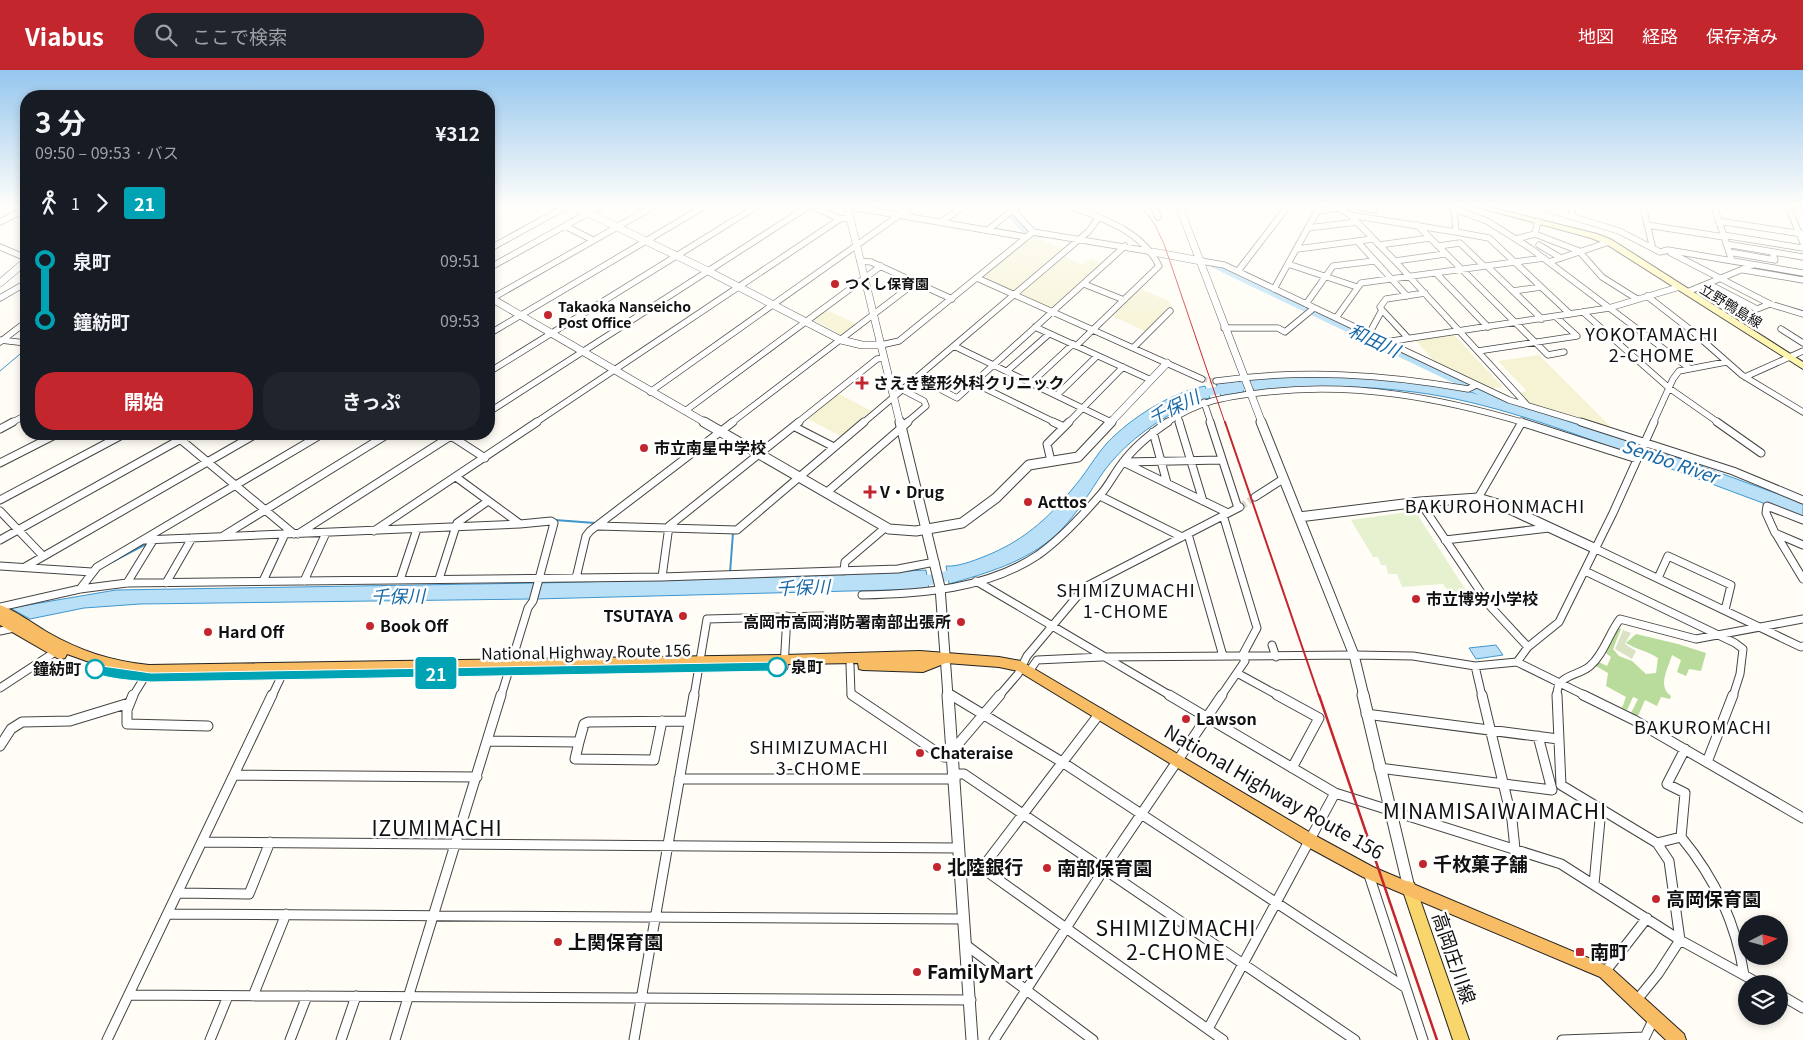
<!DOCTYPE html>
<html lang="ja">
<head>
<meta charset="utf-8">
<style>
	:root { --surface:#171b24; --page:#20242c; --text:#f1f3f6; --muted:#9ea1a6; --accent:#c4262e }
	body { margin:0; font-family:Georgia,"Noto Sans JP",serif; background:var(--page); color:var(--text); height:100vh; display:flex; flex-direction:column; font-size:19px; white-space:nowrap }
	* { box-sizing:border-box; margin:0 }
	p { font-size:16px; color:var(--muted) }
	.icon { flex:none; width:28px; height:28px; fill:none; stroke:currentColor; stroke-width:2; stroke-linecap:round; stroke-linejoin:round }
	.map { position:relative; flex:1; overflow:hidden }
	.sheet { position:absolute; left:20px; top:20px; width:475px; height:350px; display:flex; flex-direction:column; background:var(--surface); border-radius:20px; box-shadow:0 2px 8px #0003 }
	.sheet>* { flex:none }
	.badge { padding:0 10px; border-radius:4px; font-size:18px; line-height:32px }
	.needle { width:32px; rotate:84deg }
	.tools { position:absolute; left:1738px; top:845px; display:grid; gap:10px }
	.tools a { display:grid; place-items:center; width:50px; height:50px; border-radius:50%; background:var(--surface); box-shadow:0 2px 8px #0003; font-size:25px }
	.map>.badge { position:absolute; translate:-50% -50%; box-shadow:0 0 0 2px #fff }
	.legs { display:flex; align-items:center; gap:8px; height:55px; padding:0 15px; font-size:16px }
	.legs p { margin-inline-start:auto }
	.headline { display:flex; align-items:center; justify-content:space-between; height:85px; padding:0 15px }
	h1 { font-size:28px; font-weight:700; line-height:38px }
	.button { display:flex; gap:10px; margin-top:auto; padding:10px 15px }
	.button a { flex:1; height:58px; border-radius:20px; background:var(--accent); color:#fff; font-size:20px; font-weight:700; line-height:58px; text-align:center }
	.button a+a { background:var(--page); color:var(--text) }
	ul { padding:0 15px; list-style:none }
	li { display:flex; align-items:center; gap:18px; height:60px; font-size:19px }
	li i { display:grid; place-items:center; width:8px; height:100%; margin:0 6px; background:currentColor }
	li i::after { content:''; width:12px; height:12px; margin:-6px; border:4px solid; border-radius:50%; background:var(--surface) }
	li p { margin-inline-start:auto }
	li:first-child i { background:linear-gradient(#0000 50%,currentColor 0) }
	li:last-child i { background:linear-gradient(currentColor 50%,#0000 0) }
	header { display:flex; align-items:center; gap:30px; box-sizing:border-box; height:70px; padding:0 25px; background:var(--accent); color:#fff }
	header strong { font-size:24px }
	nav { display:flex; gap:28px; margin-inline-start:auto; font-size:18px }
	.search { width:350px; height:45px; background:var(--page); display:flex; align-items:center; gap:12px; box-sizing:border-box; padding:0 18px; border-radius:20px; color:var(--muted); font-size:19px }
	.map>svg:first-child { display:block }
	.farmland { fill:#f6f3d4 }
	.forest { fill:#b9dc9c }
	.cemetery { fill:#d9e3c4 }
	.pitch { fill:#e6f2cf }
	.water { fill:#b9e0f7; stroke:#3f96cf }
	.lines { fill:none; stroke-linecap:round; stroke-linejoin:round }
	.stream-far1 { stroke:#3f96cf; stroke-width:1 }
	.stream { stroke:#3f96cf; stroke-width:2 }
	.river { fill:#b9e0f7; fill-rule:evenodd }
	.minor-tunnel-far1 { stroke:#dbdad3; stroke-width:5.5; stroke-dasharray:5.5 2.5; stroke-linecap:butt }
	.minor-tunnel { stroke:#dbdad3; stroke-width:7; stroke-dasharray:7 3; stroke-linecap:butt }
	.minor-far2-casing { stroke:#444; stroke-width:7 }
	.minor-far1-casing { stroke:#444; stroke-width:9 }
	.minor-casing { stroke:#444; stroke-width:11 }
	.tertiary-far2-casing { stroke:#444; stroke-width:8 }
	.tertiary-far1-casing { stroke:#444; stroke-width:11 }
	.tertiary-casing { stroke:#444; stroke-width:13 }
	.secondary-casing { stroke:#333; stroke-width:2 }
	.primary-casing { stroke:#222; stroke-width:2 }
	.trunk-casing { stroke:#222; stroke-width:2 }
	.minor-far2 { stroke:#fff; stroke-width:5.5 }
	.minor-far1 { stroke:#fff; stroke-width:7 }
	.minor { stroke:#fff; stroke-width:9 }
	.tertiary-far2 { stroke:#fff; stroke-width:7 }
	.tertiary-far1 { stroke:#fff; stroke-width:9 }
	.tertiary { stroke:#fff; stroke-width:11 }
	.secondary { fill:#fff6b0; fill-rule:evenodd }
	.primary { fill:#f9d66b; fill-rule:evenodd }
	.trunk { fill:#f7bc64; fill-rule:evenodd }
	.rail-far2 { stroke:#c4262e; stroke-width:1 }
	.rail-far1 { stroke:#c4262e; stroke-width:2 }
	.rail { stroke:#c4262e; stroke-width:2.5 }
	.line-1 { fill:#00a3b4; stroke:#fff }
	.poi-dot { fill:#c4262e; stroke:#fff; stroke-width:2 }
	.stop-1-dot { fill:#fff; stroke:#00a3b4; stroke-width:2.5 }
	.labels { text-anchor:middle; stroke-width:5; stroke-linejoin:round; paint-order:stroke }
	.far-poi-label { font-size:14px; font-weight:bold; fill:#111; stroke:#fff; text-anchor:start }
	.far-street-label { font-size:14px; fill:#111; stroke:#fff }
	.poi-label { font-size:16px; font-weight:bold; fill:#111; stroke:#fff; text-anchor:start }
	.street-label { font-size:16px; fill:#111; stroke:#fff }
	.stop-label { font-size:16px; font-weight:bold; fill:#111; stroke:#fff; text-anchor:start }
	.neighbourhood-label { font-size:18px; letter-spacing:1px; fill:#111; stroke:#fff }
	.water-label { font-size:18px; font-style:italic; fill:#1768a6; stroke:#fff }
	.near-street-label { font-size:19px; fill:#111; stroke:#fff }
	.near-poi-label { font-size:19px; font-weight:bold; fill:#111; stroke:#fff; text-anchor:start }
	.near-neighbourhood-label { font-size:21px; letter-spacing:1px; fill:#111; stroke:#fff }
</style>
</head>
<body>
<header>
<strong>Viabus</strong>
<div class="search"><svg class="icon" aria-label="search" viewBox="0 0 24 24"><circle cx="10" cy="10" r="6"/><path d="M15 15l6 6"/></svg>ここで検索</div>
<nav><a>地図</a><a>経路</a><a>保存済み</a></nav>
</header>
<div class="map">
<svg width="1803" height="970" viewBox="0 0 1803 970">
	<rect width="100%" height="100%" fill="#fffdf5"/>
	<path class="farmland" d="M1033,167L1065,179L1013,222L980,209Z
		M1063,186L1083,195L1092,188L1102,194L1051,239L1017,225Z
		M1138,218L1169,231L1172,238L1147,262L1110,245Z
		M825,239L857,254L842,265L811,249Z
		M1454,265L1503,317L1489,319L1441,299L1416,271Z
		M1539,285L1620,366L1528,336L1517,324L1527,321L1498,291Z
		M837,323L872,341L841,366L806,348Z"/>
	<path class="forest" d="M1616,557L1621,559L1613,579L1619,586L1632,591L1646,604L1656,603L1658,588C1648,581 1637,580 1626,573L1636,564L1678,574L1706,583L1701,601L1689,599L1686,606L1677,602L1681,590L1672,585C1668,599 1657,616 1671,626L1670,629L1661,627L1657,636L1645,630L1638,646L1631,643L1638,629L1633,627L1627,640L1622,638L1626,627L1606,616L1608,603L1596,596L1597,591L1607,596L1611,587L1603,581Z"/>
	<path class="cemetery" d="M1623,560L1631,563L1625,574L1636,581L1632,589L1615,579Z"/>
	<path class="pitch" d="M1415,441L1474,533H1458L1443,514L1402,517L1397,504H1388L1386,495H1381L1378,487H1373L1351,450Z"/>
	<path class="water" d="M1286,307C1321,307 1358,305 1393,308C1475,316 1559,350 1639,374L1633,385C1564,360 1487,331 1414,322C1360,315 1308,315 1254,321L1250,309Z
		M1239,310L1244,322L1221,326L1216,314Z
		M1205,316L1210,328C1196,330 1183,338 1171,344C1145,359 1122,377 1104,401C1089,423 1076,446 1056,465C1026,492 987,503 949,514L946,496C957,497 973,491 983,487C1027,470 1053,444 1082,407C1090,396 1098,383 1107,373C1132,347 1170,323 1205,316Z
		M1648,377L1803,433V448L1642,388Z
		M926,500L929,519L535,529L540,513L811,506Z
		M537,513L532,529L140,534L84,538L30,549L10,538L116,520Z
		M1496,575L1503,585L1476,589L1469,578Z"/>
	<g class="lines">
		<path class="stream-far1" d="M957,152L989,158
			M994,158L1027,164
			M489,176L495,172
			M0,301L26,279"/>
		<path class="stream" d="M555,450L595,453
			M106,495L148,473
			M730,503L733,463"/>
		<path class="river" d="M1002,136H1010C1020,150 1027,160 1045,164V168C1024,171 1011,151 1002,136Z
			M1214,192L1516,333L1517,336L1512,340L1508,339L1211,197V193Z
			M1249,311H1269L1274,314L1269,317L1249,319L1192,329L1187,325L1192,321Z
			M964,496L968,498L970,501L968,504C951,510 925,520 907,515L906,511L907,507L935,504Z"/>
		<path class="minor-tunnel-far1" d="M1202,309L1216,311"/>
		<path class="minor-tunnel" d="M1240,437L1255,427"/>
		<defs>
			<path id="minor-far2" d="M812,136L840,149
				M1070,136C1104,149 1142,161 1159,196L1076,276
				M1153,136L1158,147
				M1336,136L1350,145L1395,191L1527,335
				M1355,136L1375,140
				M1446,136L1487,151L1530,178L1689,298
				M1537,136L1619,161L1660,182L1668,180L1803,203
				M1571,136L1573,146
				M1643,136L1652,175L1649,176
				M1714,136L1732,191
				M1788,136L1803,173
				M857,138L1026,167
				M1012,139L1033,162L1148,181
				M1318,141L1340,138
				M1350,145L1456,162L1454,139
				M1538,151L1535,164L1579,181L1602,207L1637,229
				M1718,151L1803,164
				M0,152L26,139
				M941,152L964,136
				M1417,155L1548,285L1564,282
				M1647,155L1724,167
				M565,156L593,170
				M1308,158L1357,152
				M988,160L1017,136
				M1456,162L1489,168L1570,244
				M1723,165L1803,178
				M1516,169L1535,164
				M1357,171L1407,226
				M1726,174L1803,187
				M1379,175L1430,168
				M1539,175L1561,188
				M1438,176L1460,173L1484,196
				M0,177L26,188
				M489,179L567,136
				M1297,179L1373,169
				M1729,182L1775,190L1772,182
				M1671,183L1770,234L1803,244
				M860,191L871,192L952,229
				M1201,191L1224,195L1509,330L1585,353
				M1395,191L1445,184
				M1549,192L1609,172
				M1288,194L1357,217
				M1488,197L1542,249
				M489,198L601,136
				M1744,200L1803,210
				M1238,201L1288,136
				M1436,203L1488,257
				M977,208L1202,309
				M1084,214L1124,230
				M1709,214L1757,239L1770,234
				M1274,219L1320,136
				M1513,221L1541,217
				M1687,222L1753,195
				M1647,226L1692,261L1742,305L1803,342
				M0,228L26,213
				M489,230L654,136
				M1306,234L1333,196L1374,191
				M1382,240L1408,268
				M1583,242L1669,318L1719,353
				M1336,248L1361,213L1544,188
				M1035,257L1151,310
				M1224,258H1278L1285,262L1314,238
				M1781,259L1803,273
				M489,264L705,136
				M1369,264L1382,240L1380,237L1386,229L1425,223
				M0,270L26,273
				M0,272L26,252
				M1385,272L1609,238L1679,217
				M881,275L899,271L1033,162
				M954,276L1111,352
				M1134,277L1170,241
				M1478,281L1577,266L1556,247
				M1007,301L1049,264
				M489,302L757,136
				M917,307L957,328L1125,176
				M1745,307L1803,281
				M1216,311C1302,299 1383,304 1468,319L1476,315
				M974,313L1056,353
				M1031,313L1073,274
				M903,320L924,331L926,336L906,353
				M650,322L912,136
				M1057,325L1097,286
				M1204,332L1211,353
				M685,341L881,196
				M489,342L809,136
				M1178,347L1180,353
				M11,353L26,345
				M535,353L840,149L850,148
				M731,353L916,212
				M797,353L877,289L884,288
				M863,353L1089,161L1099,147
				M1068,353L1123,297
				M1166,353C1202,329 1226,327 1267,322C1356,312 1440,328 1525,353
				M1653,353L1673,309L1679,301L1726,292"/>
			<path id="minor-far1" d="M1053,352L1064,357
				M1179,352L1203,431
				M1210,352L1238,438
				M1521,352L1637,389
				M1581,352L1733,401L1803,430
				M1717,352L1761,383
				M795,357L834,377
				M0,359L13,352
				M1153,362L1167,413
				M174,364L294,464
				M448,364L485,388
				M1051,391L1047,374L1069,352
				M1123,392L1228,443
				M1125,392L1222,390
				M0,393L57,364
				M456,407L520,454L551,451L554,453L533,531L528,538L501,626
				M826,423L908,352
				M1100,426L1182,467
				M1255,427L1283,409
				M1478,428L1522,352
				M0,430L124,364
				M1420,432L1490,536L1528,577
				M0,441L43,486
				M1803,450L1767,436L1766,443L1775,463L1803,475
				M598,456L737,460L864,352
				M374,461L537,352
				M298,464L454,364
				M1188,464L1223,586
				M1776,464L1803,509
				M223,466L388,364
				M0,470L190,364
				M144,470L520,454
				M1445,470L1549,458
				M1596,479L1801,577L1803,576
				M0,496L92,502
				M25,497L256,364
				M844,501L845,492L886,457
				M1585,501L1735,573L1743,579L1740,604L1733,626
				M662,507L669,456L799,352
				M576,508L586,466L590,461L733,352
				M1658,508L1668,486L1731,515L1725,540
				M439,509L457,453L488,431
				M400,510L417,459
				M263,511L285,464
				M304,511L326,463
				M976,511L1171,626
				M127,513L154,469
				M166,513L192,468
				M80,519L97,497L322,364
				M862,525C922,524 987,519 1038,485C1062,468 1082,446 1101,424C1109,415 1114,404 1121,395C1133,378 1150,364 1168,352
				M0,537L80,519L127,513L662,507L898,499L935,492
				M0,561L14,558
				M1272,575L1276,587
				M1517,592L1528,577L1559,552L1613,443L1654,352
				M850,595L851,624L854,626
				M1475,596L1482,626
				M784,597L787,546
				M1030,600L1037,590L1102,587L1354,585L1413,586L1475,596L1517,592L1586,626
				M1237,603L1279,626
				M0,618L58,580
				M948,623L953,626
				M133,626L149,600
				M272,626L282,605
				M694,626L707,549L823,546
				M999,626L1018,604L1027,586L1085,517L1240,437
				M1221,626L1245,591L1242,586L1257,558L1223,445
				M1557,626C1556,604 1577,607 1590,596C1604,584 1609,563 1620,549L1696,569L1803,549"/>
			<path id="minor" d="M133,625L127,640V654L208,656
				M852,625L944,687H954
				M951,625L1062,692L1406,918
				M1169,625L1335,723L1561,794L1680,870L1760,914
				M1277,625L1319,648L1292,698
				M1482,625L1512,750L1515,779
				M1557,625L1561,715L1657,773L1669,791L1680,870L1658,904L1636,931
				M1583,625L1634,650L1803,748
				M1366,644L1558,669
				M488,671L579,672L584,654L588,652L689,651
				M579,672L575,689L654,690L662,651
				M0,676L11,659L22,652L70,651L129,633
				M953,680L1000,625
				M1707,692L1733,625
				M1379,698L1552,720L1538,666
				M955,704H964L1355,970
				M235,705L477,707
				M679,709H955
				M1681,767C1715,808 1736,852 1744,905
				M1681,767L1685,723L1667,714L1685,679
				M203,772L958,778
				M1657,773L1681,767
				M982,798L1100,643
				M961,800L982,798L1223,970
				M1368,802L1423,970
				M1594,814L1601,739
				M178,823L249,824L270,772
				M168,844L964,849
				M966,875L1093,970
				M1605,902L1647,848
				M1779,924L1803,938
				M129,925L971,930
				M253,926L286,844
				M1208,959L1335,723
				M107,970L272,625
				M210,970L228,926
				M290,970L307,926
				M341,970L356,926
				M395,970L501,625
				M634,970L694,625
				M994,970L1104,799L1222,625
				M1562,970L1645,967L1654,948"/>
			<path id="tertiary-far2" d="M574,136L708,201L841,270L862,275H881
				M847,136L900,353
				M1179,136L1262,353
				M1153,182L1201,191
				M0,213L26,191
				M489,227L706,353
				M1110,353L1167,293"/>
			<path id="tertiary-far1" d="M704,352L889,459L916,461L962,453L996,428L1029,395L1078,387L1111,352
				M900,352L940,517L948,626
				M1261,352L1354,585L1364,626
				M1299,447L1420,432L1478,428L1501,435L1596,479"/>
			<path id="tertiary" d="M948,625L972,970
				M1363,625L1409,818"/>
			<path id="secondary" d="M1473,136H1485L1597,164L1612,170L1803,292V299L1606,174L1591,168Z"/>
			<path id="primary" d="M1409,811L1414,813L1416,818L1469,970H1453L1402,818L1404,813Z"/>
			<path id="trunk" d="M1794,136H1803V139L1795,138Z
				M0,535C16,541 32,553 47,562C80,581 111,591 149,595L784,585L920,581L999,587L1021,591L1316,766L1373,797L1610,897L1684,964L1686,970H1666L1600,907L1363,807L1306,776L1018,601L999,597L946,593L923,602L863,600L859,599L858,593L149,605L106,598L67,584L65,588L61,589L57,588L0,555Z"/>
		</defs>
		<use href="#minor-far2" class="minor-far2-casing"/>
		<use href="#minor-far1" class="minor-far1-casing"/>
		<use href="#minor" class="minor-casing"/>
		<use href="#tertiary-far2" class="tertiary-far2-casing"/>
		<use href="#tertiary-far1" class="tertiary-far1-casing"/>
		<use href="#tertiary" class="tertiary-casing"/>
		<use href="#secondary" class="secondary-casing"/>
		<use href="#primary" class="primary-casing"/>
		<use href="#trunk" class="trunk-casing"/>
		<use href="#minor-far2" class="minor-far2"/>
		<use href="#minor-far1" class="minor-far1"/>
		<use href="#minor" class="minor"/>
		<use href="#tertiary-far2" class="tertiary-far2"/>
		<use href="#tertiary-far1" class="tertiary-far1"/>
		<use href="#tertiary" class="tertiary"/>
		<use href="#secondary" class="secondary"/>
		<use href="#primary" class="primary"/>
		<use href="#trunk" class="trunk"/>
		<path class="rail-far2" d="M1141,136L1155,155L1164,174L1225,353"/>
		<path class="rail-far1" d="M1225,352L1319,626"/>
		<path class="rail" d="M1319,625L1437,970"/>
	</g>
	<linearGradient id="sky" x2="0" y2="1"><stop stop-color="#95c6ee"/><stop offset="0.5" stop-color="#fffefa"/><stop offset="1" stop-color="#fffefa" stop-opacity="0"/></linearGradient>
	<rect width="1803" height="272" fill="url(#sky)"/>
	<path class="line-1" d="M777,592L782,597L777,601L151,612C139,611 96,609 90,599L95,595L151,603Z"/>
	<g class="poi-dot">
		<circle cx="835" cy="214" r="5"/>
		<circle cx="548" cy="245" r="5"/>
		<path d="M859.5 305.5h5v5h5v5h-5v5h-5v-5h-5v-5h5z"/>
		<circle cx="644" cy="378" r="5"/>
		<path d="M867.5 414.5h5v5h5v5h-5v5h-5v-5h-5v-5h5z"/>
		<circle cx="1028" cy="432" r="5"/>
		<circle cx="1416" cy="529" r="5"/>
		<circle cx="683" cy="546" r="5"/>
		<circle cx="961" cy="552" r="5"/>
		<circle cx="370" cy="556" r="5"/>
		<circle cx="208" cy="562" r="5"/>
		<circle cx="1186" cy="649" r="5"/>
		<circle cx="920" cy="683" r="5"/>
		<circle cx="1423" cy="794" r="5"/>
		<circle cx="937" cy="797" r="5"/>
		<circle cx="1047" cy="798" r="5"/>
		<circle cx="1656" cy="829" r="5"/>
		<circle cx="558" cy="872" r="5"/>
		<rect x="1575" y="877" width="10" height="10" rx="2.5"/>
		<circle cx="917" cy="902" r="5"/>
	</g>
	<g class="stop-1-dot">
		<circle cx="777" cy="597" r="9"/>
		<circle cx="95" cy="599" r="9"/>
	</g>
	<g class="labels">
		<g class="far-poi-label">
			<text x="845" y="219">つくし保育園</text>
			<text x="558" y="242">Takaoka Nanseicho<tspan x="558" dy="16">Post Office</tspan></text>
		</g>
		<g class="far-street-label">
			<text transform="translate(1731 236) rotate(32)" y="5">立野鴨島線</text>
		</g>
		<g class="poi-label">
			<text x="873" y="319">さえき整形外科クリニック</text>
			<text x="654" y="384">市立南星中学校</text>
			<text x="880" y="428">V・Drug</text>
			<text x="1038" y="438">Acttos</text>
			<text x="1426" y="535">市立博労小学校</text>
			<text x="673" y="552" text-anchor="end">TSUTAYA</text>
			<text x="951" y="558" text-anchor="end">高岡市高岡消防署南部出張所</text>
			<text x="380" y="562">Book Off</text>
			<text x="218" y="568">Hard Off</text>
			<text x="1196" y="655">Lawson</text>
			<text x="930" y="689">Chateraise</text>
		</g>
		<g class="street-label">
			<text transform="translate(586 582) rotate(-1)" y="6">National Highway Route 156</text>
		</g>
		<g class="stop-label">
			<text x="791" y="603">泉町</text>
			<text x="81" y="605" text-anchor="end">鐘紡町</text>
		</g>
		<g class="neighbourhood-label">
			<text x="1652" y="271">YOKOTAMACHI<tspan x="1652" dy="21">2-CHOME</tspan></text>
			<text x="1495" y="443">BAKUROHONMACHI</text>
			<text x="1126" y="527">SHIMIZUMACHI<tspan x="1126" dy="21">1-CHOME</tspan></text>
			<text x="1703" y="664">BAKUROMACHI</text>
			<text x="819" y="684">SHIMIZUMACHI<tspan x="819" dy="21">3-CHOME</tspan></text>
		</g>
		<g class="water-label">
			<text transform="translate(1374 271) rotate(25)" y="6">和田川</text>
			<text transform="translate(1174 338) rotate(-26)" y="6">千保川</text>
			<text transform="translate(1670 392) rotate(19)" y="6">Senbo River</text>
			<text transform="translate(803 518) rotate(-2)" y="6">千保川</text>
			<text transform="translate(398 527) rotate(-1)" y="6">千保川</text>
		</g>
		<g class="near-street-label">
			<text transform="translate(1274 722) rotate(30)" y="7">National Highway Route 156</text>
			<text transform="translate(1454 888) rotate(71)" y="7">高岡庄川線</text>
		</g>
		<g class="near-poi-label">
			<text x="1433" y="801">千枚菓子舗</text>
			<text x="947" y="804">北陸銀行</text>
			<text x="1057" y="805">南部保育園</text>
			<text x="1666" y="836">高岡保育園</text>
			<text x="568" y="879">上関保育園</text>
			<text x="1590" y="889">南町</text>
			<text x="927" y="909">FamilyMart</text>
		</g>
		<g class="near-neighbourhood-label">
			<text x="1495" y="749">MINAMISAIWAIMACHI</text>
			<text x="437" y="766">IZUMIMACHI</text>
			<text x="1176" y="866">SHIMIZUMACHI<tspan x="1176" dy="24">2-CHOME</tspan></text>
		</g>
	</g>
</svg>
<div class="tools">
<a><svg class="needle" viewBox="-14 -14 28 28"><path d="M0-13l5 13h-10z" fill="#e53935"/><path d="M0 13l5-13h-10z" fill="#9ea1a6"/></svg></a>
<a><svg class="icon" aria-label="layers" viewBox="0 0 24 24"><path d="M12 4l9 5-9 5-9-5zM3 14l9 5 9-5"/></svg></a>
</div>
<b class="badge" style="left:436px;top:603px;background:#00a3b4;color:#fff">21</b>
<section class="sheet">
<div class="headline"><div><h1>3 分</h1><p>09:50 – 09:53 · バス</p></div><b>¥312</b></div>
<div class="legs"><svg class="icon" aria-label="walk" viewBox="0 0 24 24"><circle cx="13" cy="4" r="2"/><path d="M13 8l-2 6 4 7M11 14l-3 7M7 12l3-4h3l4 4"/></svg>1<svg class="icon" aria-label="forward" viewBox="0 0 24 24"><path d="M9 5l7 7-7 7"/></svg><b class="badge" style="background:#00a3b4;color:#fff">21</b></div>
<ul>
<li><i style="color:#00a3b4"></i><b>泉町</b><p>09:51</p></li>
<li><i style="color:#00a3b4"></i><b>鐘紡町</b><p>09:53</p></li>
</ul>
<div class="button"><a>開始</a><a>きっぷ</a></div>
</section>
</div>
</body>
</html>
